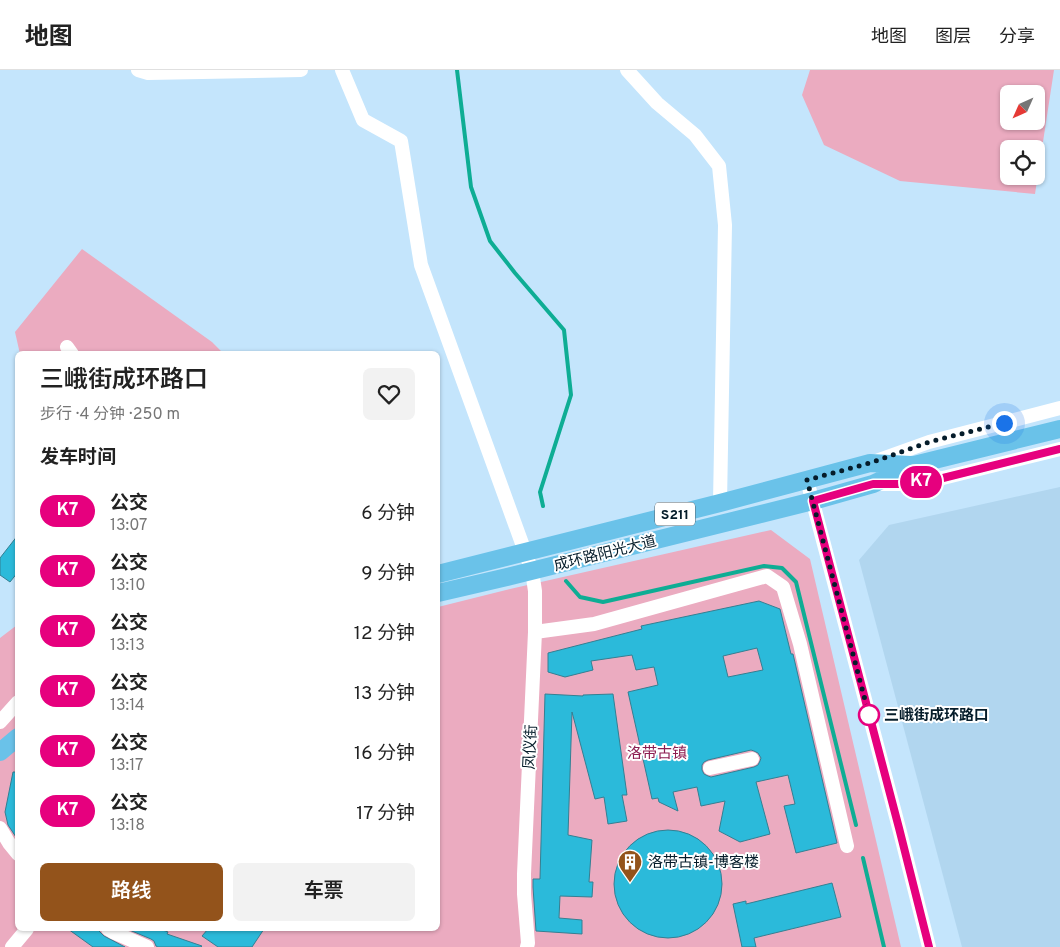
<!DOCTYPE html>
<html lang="zh">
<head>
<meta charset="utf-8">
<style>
	:root { --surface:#fff; --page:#f2f2f2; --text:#222; --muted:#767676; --line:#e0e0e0; --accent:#93531b }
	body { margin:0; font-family:Overpass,"Noto Sans SC",sans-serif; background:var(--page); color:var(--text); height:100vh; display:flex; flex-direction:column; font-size:19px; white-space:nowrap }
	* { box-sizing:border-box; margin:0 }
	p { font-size:16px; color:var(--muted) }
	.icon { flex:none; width:28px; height:28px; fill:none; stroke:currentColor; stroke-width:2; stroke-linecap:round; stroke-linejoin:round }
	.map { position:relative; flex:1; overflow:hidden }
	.sheet { position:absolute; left:15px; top:281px; width:425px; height:580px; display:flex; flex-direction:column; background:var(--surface); border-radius:8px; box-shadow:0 1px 4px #0004 }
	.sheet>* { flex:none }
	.badge { padding:0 10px; border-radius:16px; font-size:18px; line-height:32px }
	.needle { width:32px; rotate:225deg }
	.fabs { position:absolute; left:1000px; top:15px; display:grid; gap:10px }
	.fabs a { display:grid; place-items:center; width:45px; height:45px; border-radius:8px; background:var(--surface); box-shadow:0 1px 4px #0004; font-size:25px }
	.you { position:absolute; width:25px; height:25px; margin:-12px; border:4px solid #fff; border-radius:50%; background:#1a73e8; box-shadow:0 0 0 8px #1a73e833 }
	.map>.badge { position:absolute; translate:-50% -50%; box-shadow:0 0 0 2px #fff }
	h2 { padding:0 25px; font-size:19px; line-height:45px }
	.round { display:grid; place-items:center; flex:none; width:52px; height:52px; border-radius:8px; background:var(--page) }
	.summary { display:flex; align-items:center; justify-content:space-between; height:85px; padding:0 25px }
	h1 { font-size:24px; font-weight:600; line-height:38px }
	.button { display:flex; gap:10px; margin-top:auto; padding:10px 25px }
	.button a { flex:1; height:58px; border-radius:8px; background:var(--accent); color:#fff; font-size:20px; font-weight:600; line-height:58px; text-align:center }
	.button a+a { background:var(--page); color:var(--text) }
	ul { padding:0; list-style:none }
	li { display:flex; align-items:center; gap:15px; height:60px; padding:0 25px }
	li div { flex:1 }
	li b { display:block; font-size:19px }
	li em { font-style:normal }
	li .badge { min-width:55px; font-weight:700; text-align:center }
	header { display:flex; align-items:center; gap:30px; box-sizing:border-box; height:70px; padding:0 25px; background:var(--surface); border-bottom:1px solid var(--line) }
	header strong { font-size:24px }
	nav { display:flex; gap:28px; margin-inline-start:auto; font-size:18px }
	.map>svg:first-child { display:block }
	.built { fill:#b1d6ef }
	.green { fill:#ebabc0; fill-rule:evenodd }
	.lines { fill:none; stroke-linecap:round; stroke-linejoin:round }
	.stream { stroke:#0ead94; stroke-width:4 }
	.building { fill:#2bbada; stroke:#347f92; fill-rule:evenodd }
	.minor { stroke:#fff; stroke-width:14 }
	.major { stroke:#6ac2e9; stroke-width:18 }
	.line-casing { stroke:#fff; stroke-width:11 }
	.line { stroke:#e6007e; stroke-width:8 }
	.walk { stroke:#051c2a; stroke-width:5; stroke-dasharray:0 9 }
	.stop-dot { fill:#fff; stroke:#e6007e; stroke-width:2.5 }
	.labels { text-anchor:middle; stroke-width:4; stroke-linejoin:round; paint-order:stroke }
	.shield { fill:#fff; stroke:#50606a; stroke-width:1 }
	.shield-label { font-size:14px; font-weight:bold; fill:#051c2a }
	.street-label { font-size:15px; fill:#051c2a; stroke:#fff }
	.stop-label { font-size:15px; font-weight:bold; fill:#051c2a; stroke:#fff; text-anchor:start }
	.park-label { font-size:15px; fill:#8c1d51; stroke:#fff }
	.poi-label { font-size:15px; fill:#051c2a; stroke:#fff; text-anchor:start }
</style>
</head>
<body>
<header>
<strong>地图</strong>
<nav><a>地图</a><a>图层</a><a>分享</a></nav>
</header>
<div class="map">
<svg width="1060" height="877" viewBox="0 0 1060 877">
	<rect width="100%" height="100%" fill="#c4e5fc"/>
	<path class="built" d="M1060,417V877H962L859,490L889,455Z"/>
	<path class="green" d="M810,0H1054L1035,124L900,111L824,75L802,25ZM1009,24H1036V51H1009ZM1009,79H1036V106H1009Z
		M82,179L212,272L224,284H20L15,262Z
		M771,460L810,489L901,877H0V568L17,555L18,859H438V537L510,519Z"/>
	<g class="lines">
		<path class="stream" d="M457,0L471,117L490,171L515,203L564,260L571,325L540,422L543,436
			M566,511L580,527L603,532L764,496L782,498L796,512L856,755
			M863,788L884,877"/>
	</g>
	<path class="building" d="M18,465V502L10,512L0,505V488Z
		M759,531L780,539L791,584H793L837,773L796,783L784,736L795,734L788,705L756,712L770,764L740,772L719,761L725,731L701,736L697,717L673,722L678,741L659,732L658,728L652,729L628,622L658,615L654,597L636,600L632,585L591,591L593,600L565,607L548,602V583L642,559L641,556ZM757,578L763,600L728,607L723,586ZM751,680L754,681L758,683L761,688L760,691L758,695L754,697L711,707L708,706L704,704L702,700V695L704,692L708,690Z
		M545,624L583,626V625L613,624L627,725H622L627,751L608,754L604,727L595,729L572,642L568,765L592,770L589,812H593L592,827L560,826L559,848L582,850V864L536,861L533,817V809H540Z
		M13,702H18V770L8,755L5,742Z
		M614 814a54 54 0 1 1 108 0a54 54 0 1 1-108 0Z
		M832,813L841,847L754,868L756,877H742L733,834L746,831V834Z
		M68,859H97L104,866L125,877H93Z
		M127,859H160L168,862L167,864L202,876L201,877H158L156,876L154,871L151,869Z
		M208,859H264L252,877H218L202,866Z"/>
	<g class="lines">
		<path class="minor" d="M138,0L148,3L301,0
			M342,0L363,50L401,71L421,195L532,501L535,521V562L524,804V824L528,873L527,877
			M627,0L657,33L695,65L719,96L725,155L720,433
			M67,277L72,284
			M876,391L929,372L1060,338
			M807,410L899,758L929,877
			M876,414H909L943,408L1060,379
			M535,562L594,554L767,506L783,517L800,574L847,776
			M0,652L18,632
			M710,698L752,689
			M0,758L9,773L18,784
			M108,859L113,862L147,877
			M12,877L27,859"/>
		<path class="major" d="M438,504L720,433L870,393L911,395
			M438,523L507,507L813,431L873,414L914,395L1060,359
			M0,682L18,667"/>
	</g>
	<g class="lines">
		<defs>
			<path id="line" d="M929,877L899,758L813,431L873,414H909L943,408L1060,379"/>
		</defs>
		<use href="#line" class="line-casing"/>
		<use href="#line" class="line"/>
		<path class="walk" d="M869,645L807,410L870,393L929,372L1004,353"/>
	</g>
	<defs>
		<symbol id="building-pin" viewBox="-11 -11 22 30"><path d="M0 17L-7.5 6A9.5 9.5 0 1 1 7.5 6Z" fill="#93531b" stroke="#fff"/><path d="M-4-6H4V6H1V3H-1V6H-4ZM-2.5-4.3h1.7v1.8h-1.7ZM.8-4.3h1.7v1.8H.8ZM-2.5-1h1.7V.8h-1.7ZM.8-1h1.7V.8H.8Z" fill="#fff"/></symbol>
	</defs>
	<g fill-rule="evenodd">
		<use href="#building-pin" x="616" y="778" width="28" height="38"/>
	</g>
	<circle class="stop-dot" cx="869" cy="645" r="10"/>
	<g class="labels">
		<rect class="shield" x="655" y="432.5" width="40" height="23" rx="4"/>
		<g class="shield-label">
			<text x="675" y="449">S211</text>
		</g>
		<g class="street-label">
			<text transform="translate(605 483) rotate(-14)" y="5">成环路阳光大道</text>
			<text transform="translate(530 677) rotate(-87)" y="5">凤仪街</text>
		</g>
		<g class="stop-label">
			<text x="884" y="650">三峨街成环路口</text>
		</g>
		<g class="park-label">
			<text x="657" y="688">洛带古镇</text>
		</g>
		<g class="poi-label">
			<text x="648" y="797">洛带古镇-博客楼</text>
		</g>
	</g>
</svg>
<div class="fabs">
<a><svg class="needle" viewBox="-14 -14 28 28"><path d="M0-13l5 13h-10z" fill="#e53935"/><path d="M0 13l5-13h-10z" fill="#767676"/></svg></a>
<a><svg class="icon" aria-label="locate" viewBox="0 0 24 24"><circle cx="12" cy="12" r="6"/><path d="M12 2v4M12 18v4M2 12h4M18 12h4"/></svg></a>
</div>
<div class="you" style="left:1004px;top:353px"></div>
<b class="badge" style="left:921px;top:412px;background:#e6007e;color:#fff">K7</b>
<section class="sheet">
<div class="summary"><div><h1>三峨街成环路口</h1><p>步行 · 4 分钟 · 250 m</p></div><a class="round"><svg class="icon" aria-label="heart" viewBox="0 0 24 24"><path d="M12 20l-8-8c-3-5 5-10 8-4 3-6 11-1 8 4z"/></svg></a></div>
<h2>发车时间</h2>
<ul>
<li><span class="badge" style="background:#e6007e;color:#fff">K7</span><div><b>公交</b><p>13:07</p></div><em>6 分钟</em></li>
<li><span class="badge" style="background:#e6007e;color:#fff">K7</span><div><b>公交</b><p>13:10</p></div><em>9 分钟</em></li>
<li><span class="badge" style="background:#e6007e;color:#fff">K7</span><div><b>公交</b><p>13:13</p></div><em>12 分钟</em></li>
<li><span class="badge" style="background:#e6007e;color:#fff">K7</span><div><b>公交</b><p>13:14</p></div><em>13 分钟</em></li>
<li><span class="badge" style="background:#e6007e;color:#fff">K7</span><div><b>公交</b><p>13:17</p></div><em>16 分钟</em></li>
<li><span class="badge" style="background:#e6007e;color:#fff">K7</span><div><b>公交</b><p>13:18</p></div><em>17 分钟</em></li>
</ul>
<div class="button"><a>路线</a><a>车票</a></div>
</section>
</div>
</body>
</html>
